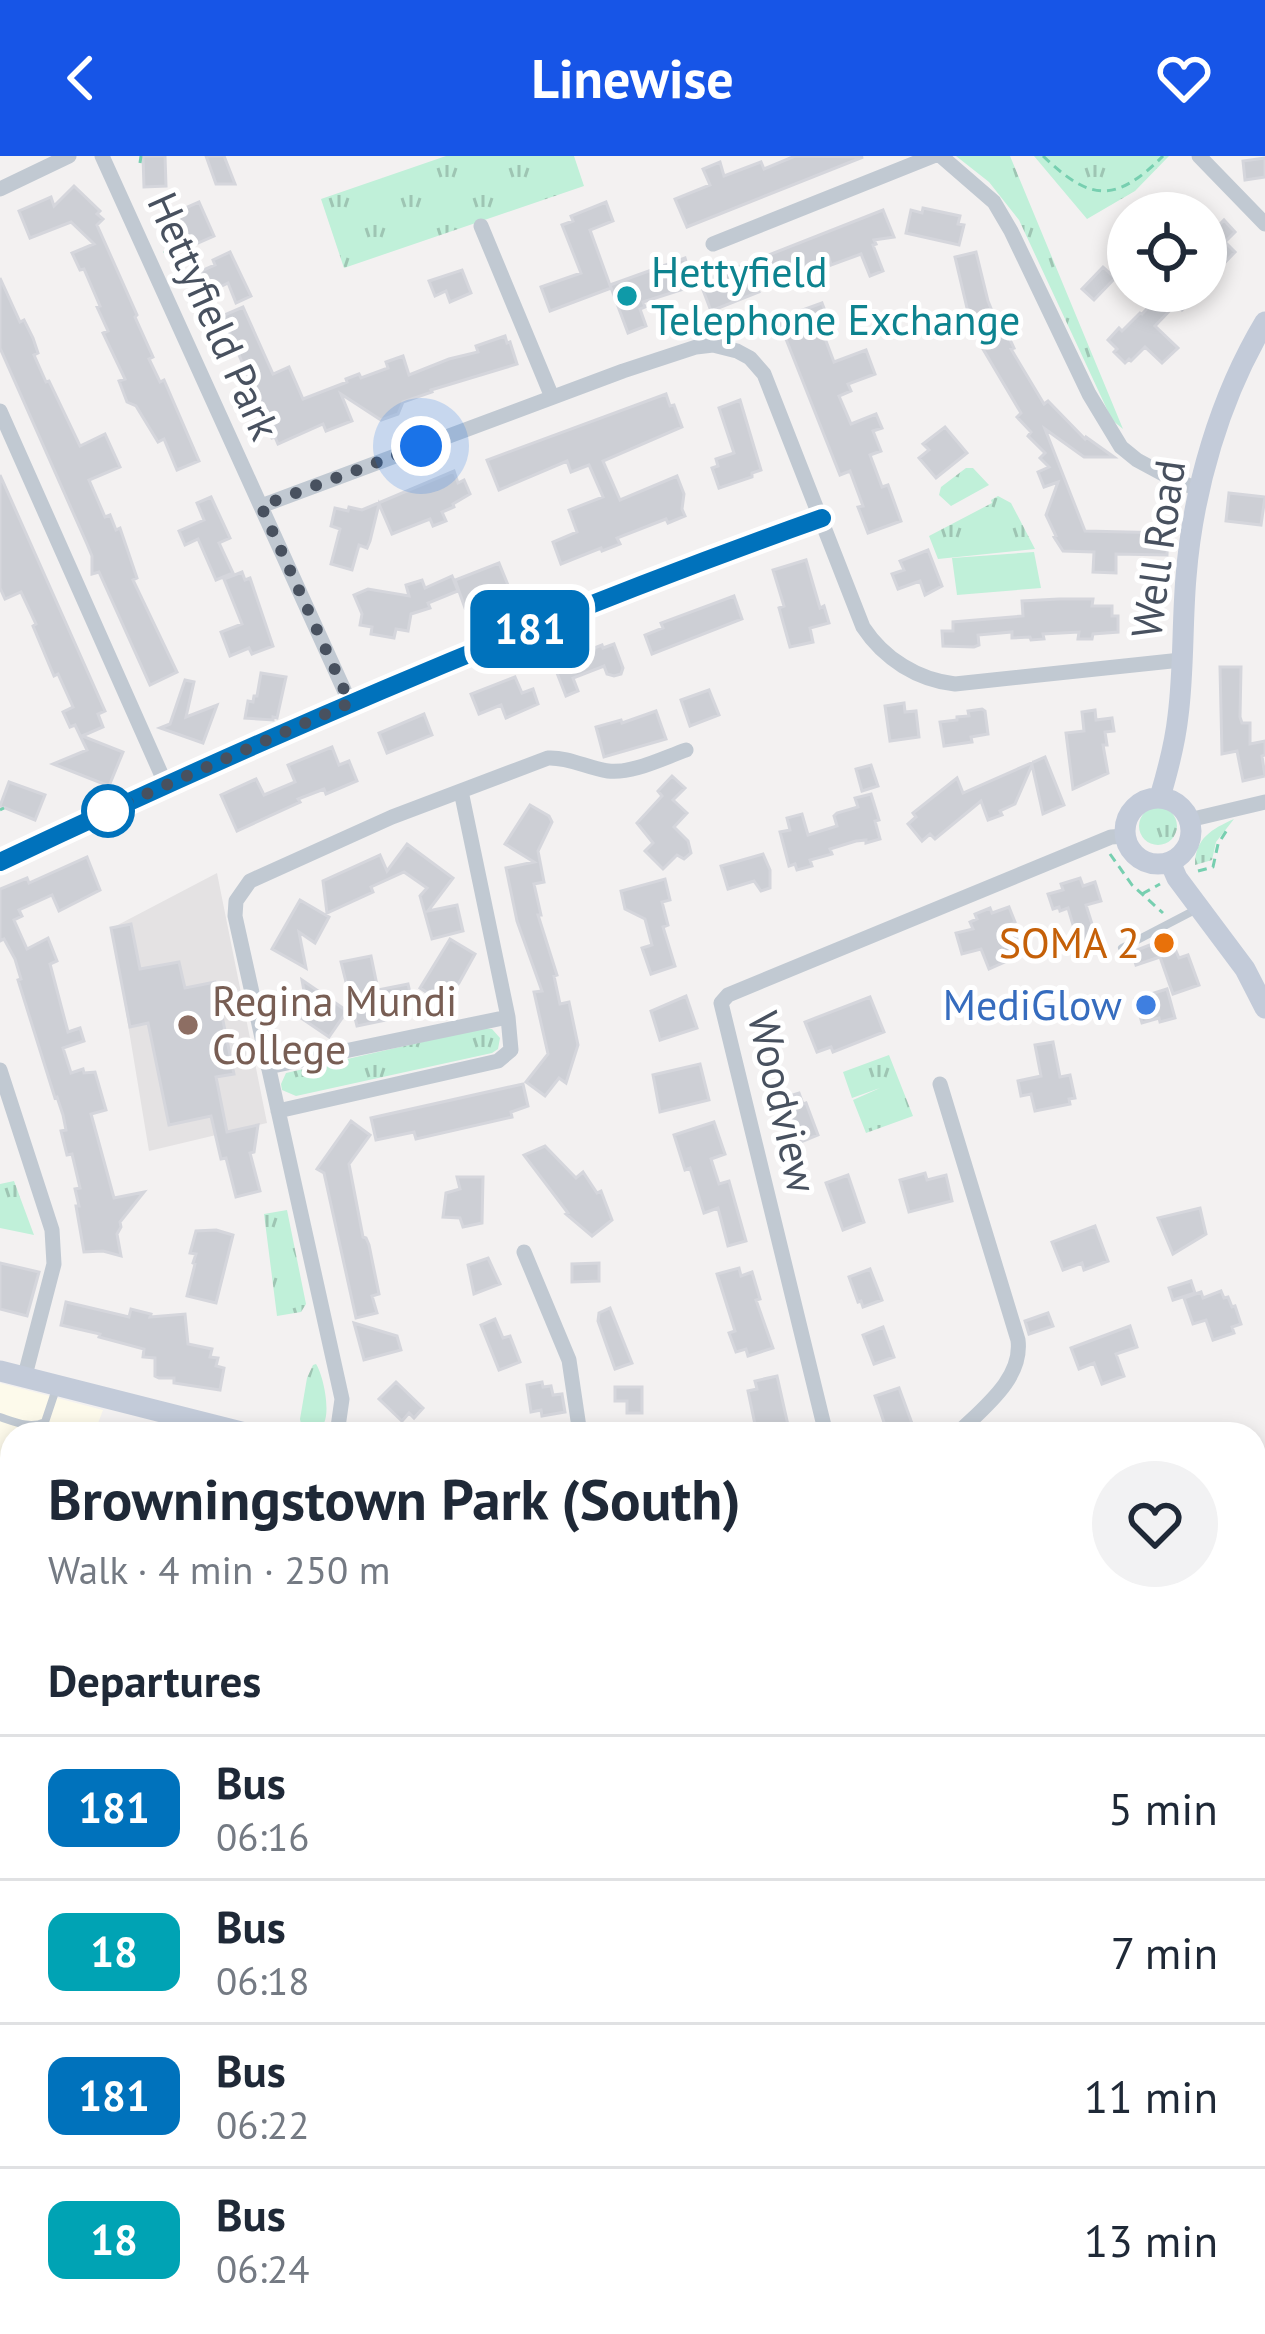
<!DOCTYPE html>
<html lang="en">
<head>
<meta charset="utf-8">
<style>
	:root { --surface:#fff; --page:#f2f2f3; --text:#1f2937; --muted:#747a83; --line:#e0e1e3; --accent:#1755e7 }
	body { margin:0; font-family:"PT Sans",sans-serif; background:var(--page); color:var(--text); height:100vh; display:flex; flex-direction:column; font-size:45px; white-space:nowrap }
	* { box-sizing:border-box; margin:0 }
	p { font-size:39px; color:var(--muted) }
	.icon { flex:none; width:66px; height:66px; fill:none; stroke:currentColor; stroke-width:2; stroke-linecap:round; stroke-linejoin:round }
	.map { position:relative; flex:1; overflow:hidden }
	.drawer { position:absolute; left:0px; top:1266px; width:1266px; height:912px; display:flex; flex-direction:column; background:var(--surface); border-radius:36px 36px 0 0; box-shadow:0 6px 18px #0003 }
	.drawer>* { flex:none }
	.badge { padding:0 24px; border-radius:18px; font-size:42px; line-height:78px }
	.fabs { position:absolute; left:1107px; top:36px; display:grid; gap:24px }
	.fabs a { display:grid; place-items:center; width:120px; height:120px; border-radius:50%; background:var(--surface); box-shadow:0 6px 18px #0003; font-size:60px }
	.you { position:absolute; width:60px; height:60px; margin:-30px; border:9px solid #fff; border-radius:50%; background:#1a73e8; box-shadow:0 0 0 18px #1a73e833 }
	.map>.badge { position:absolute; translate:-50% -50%; box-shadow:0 0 0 6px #fff }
	h2 { padding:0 48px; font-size:45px; line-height:108px }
	.round { display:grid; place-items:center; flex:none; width:126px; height:126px; border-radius:63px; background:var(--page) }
	.headline { display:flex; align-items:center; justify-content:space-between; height:204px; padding:0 48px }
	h1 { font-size:57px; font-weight:800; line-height:90px }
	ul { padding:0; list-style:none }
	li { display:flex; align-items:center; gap:36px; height:144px; padding:0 48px; border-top:3px solid var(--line) }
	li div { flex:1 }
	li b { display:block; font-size:45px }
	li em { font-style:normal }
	li .badge { min-width:132px; font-weight:700; text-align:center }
	header { display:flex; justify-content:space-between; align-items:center; height:156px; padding:0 48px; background:var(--accent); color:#fff; font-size:54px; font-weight:800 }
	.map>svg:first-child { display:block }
	.commercial { fill:#fdfaeb }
	.education { fill:#e4e2e3 }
	.grass { fill:url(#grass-tufts) }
	.pitch { fill:#c0f0d9 }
	.building { fill:#cdcfd5; stroke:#d5d6dc; stroke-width:3 }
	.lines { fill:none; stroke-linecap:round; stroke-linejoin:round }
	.path { stroke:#77cfb0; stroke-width:3; stroke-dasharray:9 6; stroke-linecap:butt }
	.service { stroke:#c1c9d2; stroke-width:8 }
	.minor { stroke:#c1c9d2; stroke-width:15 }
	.secondary { stroke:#c3cbd9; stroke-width:21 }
	.line-casing { stroke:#fff; stroke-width:27 }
	.line { stroke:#0072bc; stroke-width:18 }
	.walk { stroke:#48515f; stroke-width:12; stroke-dasharray:0 21.6 }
	.culture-dot { fill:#0f9aa8; stroke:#fff; stroke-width:4.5 }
	.stop-dot { fill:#fff; stroke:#0072bc; stroke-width:6 }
	.food-dot { fill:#e8710a; stroke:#fff; stroke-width:4.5 }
	.shop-dot { fill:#3f7fe0; stroke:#fff; stroke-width:4.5 }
	.education-dot { fill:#8d6e63; stroke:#fff; stroke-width:4.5 }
	.labels { text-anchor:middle; stroke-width:10; stroke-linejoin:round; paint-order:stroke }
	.culture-label { font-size:42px; fill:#0d838f; stroke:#fff; text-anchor:start }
	.street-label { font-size:42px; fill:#48515f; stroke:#fff }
	.food-label { font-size:42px; fill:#c56008; stroke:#fff; text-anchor:end }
	.education-label { font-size:42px; fill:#785e54; stroke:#fff; text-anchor:start }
	.shop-label { font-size:42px; fill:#366cbe; stroke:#fff; text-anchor:end }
</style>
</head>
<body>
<header><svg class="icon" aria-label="back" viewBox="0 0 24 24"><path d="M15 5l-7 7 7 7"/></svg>Linewise<svg class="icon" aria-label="heart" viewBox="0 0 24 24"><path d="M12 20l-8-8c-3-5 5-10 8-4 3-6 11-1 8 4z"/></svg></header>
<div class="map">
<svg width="1265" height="2178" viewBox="0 0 1265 2178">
	<defs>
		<pattern id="grass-tufts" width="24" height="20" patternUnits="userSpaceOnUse" patternTransform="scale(3)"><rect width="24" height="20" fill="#c0f0d9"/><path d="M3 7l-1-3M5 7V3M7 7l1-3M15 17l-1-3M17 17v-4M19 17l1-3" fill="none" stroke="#9ec5b3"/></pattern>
	</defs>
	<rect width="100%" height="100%" fill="#f3f1f1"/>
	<path class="commercial" d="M0,1227L103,1254L94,1278H12V1487L0,1518Z"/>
	<path class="education" d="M217,717L267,967L149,995L112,772Z
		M1254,1848L1265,1849V2178H864L838,2166H1254Z"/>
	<path class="grass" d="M446,0H574L584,30L344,112L321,43Z
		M956,0H1010L1123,273L1112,264L1019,64L989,26Z
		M1034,0H1169L1135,35L1087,63Z
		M966,312H973L989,329L951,350L939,339L941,331Z
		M998,340L1011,347L1035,393L938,403L929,380L992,347L991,344Z
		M1139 670a19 19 0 1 1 38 0a19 19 0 1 1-38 0Z
		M1234,663L1216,686L1212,704L1195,709C1195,682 1212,673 1234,663Z
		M483,872L492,873L500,882L498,893L492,897L296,940L282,934L281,928L286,917Z
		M889,899L913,960L866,977L853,944L880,932L852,942L843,916Z
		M14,1025L34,1079L0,1072V1028Z
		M287,1054L306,1148L301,1156L277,1160L264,1058Z
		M316,1208C326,1223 339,1294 301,1268L300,1263L307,1222L313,1209Z
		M1254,1574L1265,1577V1708L1254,1712Z
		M263,2166H333L327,2178H263Z"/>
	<path class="pitch" d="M1034,396L1041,432L957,439L952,402Z
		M357,2166H484L506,2178H350Z
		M1123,2166H1185L1179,2178H1151Z"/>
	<path class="building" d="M143,0H165L166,30L144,31Z
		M206,0H224L235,28H216Z
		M795,0L863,1L687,71L675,43L710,29L703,13L720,6L724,20L761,6L764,13Z
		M1265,2V21L1245,24L1243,5Z
		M74,30L100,55L97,58L103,63L97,69L137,159L135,161L153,201L149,203L160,226L164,224L199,305L177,314L164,283L158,286L136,250L127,246L119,225L125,223L103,177L108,175L97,151L100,150L84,113L80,114L72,97L94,88L71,66L30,82L19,55L51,41L54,50Z
		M199,46L214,80L189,91L176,56Z
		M606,46L613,65L590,74L611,132L550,155L541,131L581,117L562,69L573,65L571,60Z
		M923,52L960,60L958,68L964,69L959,89L906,77L911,54L922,57Z
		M883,54L894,81L874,84L876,88L873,89L883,115L870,120L861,98L831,109L829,102L757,130L759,136L711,155L700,126Z
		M1224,64L1235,76L1225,86L1235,96L1206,126V82Z
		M230,96L251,140L236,147L228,127L210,136L201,115L215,109L213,104Z
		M976,96L988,145L1001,177L1006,175L1014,192L1011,193L1044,248L1048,245L1085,283L1086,281L1114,301H1084L1045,273L1085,375L1168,377L1167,399L1116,398V417L1093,416L1094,396L1063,395L1054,381L1056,380L1046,359L1058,326L1044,331L1038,316L1049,311L1040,302L1045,297L1028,280L1031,276L1017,261L1021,257L983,193L985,192L967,152L955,101Z
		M685,102L693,130L643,146L645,151L640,153L646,170L628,177L610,129Z
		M1103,111L1115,122L1094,144L1082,133Z
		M462,114L471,137L450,146L446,135L435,140L429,125Z
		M0,122L20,166L24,164L33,182L38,197L34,199L46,226L49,225L80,290L105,278L120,311L89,324L105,361L110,359L116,374L120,372L137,422L133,424L177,516L150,529L99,416L92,418V400L87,388L0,192Z
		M1164,135H1202L1182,154L1176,148L1155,170L1178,192L1162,207L1145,191L1131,205L1129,203L1125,207L1114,196L1117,193L1108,184L1119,172L1122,175L1140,157L1142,158Z
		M822,147L827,160L818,164L834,206L866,194L875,218L848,228L851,235L839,240L851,268L876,258L882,272L873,275L881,295L870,299L882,331L888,329L901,365L868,377L858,351L863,350L850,315L840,319L778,163Z
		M243,151L273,218L289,211L303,243L347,226L346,223L359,218L361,222L388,212L386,206L403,200L409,219L449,203L478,196L476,190L505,180L507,187L510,186L517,208L431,234L432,236L403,246L398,258L381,264L341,238L352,265L326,275L323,268L278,288L275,281L272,282L261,255L263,254L222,160Z
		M666,238L670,250L674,249L682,271L603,305L620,344L677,320L684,338L682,353L685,360L668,367L666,363L617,382L620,388L602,395L601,392L561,408L553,386L577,376L569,354L603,341L589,309L571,316L567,305L499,334L487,304Z
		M740,244L761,314L752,317V321L719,332L712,312L718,310L716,303L734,297L719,252Z
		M945,271L967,297L936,322L919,302L929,294L923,288Z
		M454,315L458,327L464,324L470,338L453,348L454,351L442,356L446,365L433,370L430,363L392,378L379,348L370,385L367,392L359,389L352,414L331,408L340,373L331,370L335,352L348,355L349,351L362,354Z
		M0,319L105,555L98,558L103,571L82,580L123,596L109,630L53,608L87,594L75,569L70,571L63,556L73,551L58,518L54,520L33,470L36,468L21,436L5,443L0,432Z
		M1229,337L1265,341L1261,369L1226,365Z
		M211,341L230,382L219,387L233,417L216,424L198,383L185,389L179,375L204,364L197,347Z
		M928,394L942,430L925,439L920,425L898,433L892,418L904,414L900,405Z
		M806,404L820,452L824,450L829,467L810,472L813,486L790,491L779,452L784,450L773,414Z
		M499,407L510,434L465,452L455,424Z
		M242,416L245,424L250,422L273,490L252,498L249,492L230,500L221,476L242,468L224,423Z
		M452,420L458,435L428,447L430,452L411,458L408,475L396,473L394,482L371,478L372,471L360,469L362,458L354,439L368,433L409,440L406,429L422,424L425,432Z
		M734,440L742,463L652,498L645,479L663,472L661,467Z
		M1059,443H1093L1092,450H1112V460H1118V476L1093,478L1092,483H1078L1079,476L1043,478L1044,483L1031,484L1030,481L1012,482V476L978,479L979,489L974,491L943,490L942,475H953V466L1023,460L1022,445Z
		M614,488L623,512L621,518L614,520L607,518L604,510L573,522L578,535L566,540L555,512L572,506L571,501L602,489L603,492Z
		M1220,511H1241L1240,561L1242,567H1250V588L1265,585V599L1262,600L1265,620L1243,625L1237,595L1222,598Z
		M261,517L286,521L277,562L273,561V564L245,562L248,545L253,546L254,540H257Z
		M515,521L522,537L533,533L538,548L506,562L501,549L479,558L471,538Z
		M185,524L194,526L186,561L217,549L203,587L160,572L170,568Z
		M709,534L719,559L690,570L681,544Z
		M904,547L905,556L916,555L919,581L890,585L885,550Z
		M982,553L985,555L988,578L971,581L972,586L944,590L940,566L957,564V561L969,560L968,555Z
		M1095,554L1096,564L1112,562L1114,575L1105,576L1107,589H1103L1108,617L1073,633L1066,577L1084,575L1082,556Z
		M656,555L666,583L604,601L596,571L621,564L622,567Z
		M424,558L432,579L387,597L379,577Z
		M332,591L339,609L349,605L357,625L326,638L324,633L298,643L300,646L237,675L221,639L256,623L264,639L295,626L288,609Z
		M1045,601L1064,649L1043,658L1032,609L1015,648L1000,655L1002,659L988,664L981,645L935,683L930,678L922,685L908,668L916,661L913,657L957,622L963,637Z
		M871,609L878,630L862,635L856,613Z
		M672,620L685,632L673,644L687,657L674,671L688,685L691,697L684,703L677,699L663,713L645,695L653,687L637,667L662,640L658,635Z
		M9,626L45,639L35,664L0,650Z
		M871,638L879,664L875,665L880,683L866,687V684L856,685L830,693L832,698L810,704L812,710L797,714L795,708L789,710L780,676L790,674L787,662L802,658L808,679L837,670L834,660L837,657L858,651L855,642Z
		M530,649L549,660L552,666L538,695L544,726L534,728L541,759H538L557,819L554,820L560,848L569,846L578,889L566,927L559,922L545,940L526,926L548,898L534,836L542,835L517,765L506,712L534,706L505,688Z
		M407,688L453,722L428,755L457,749L463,775L432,783L420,740L427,732L404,716L371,731L373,736L327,757L323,725L380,699L387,715Z
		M763,698L770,714V732L761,735L754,725L728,733L721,710Z
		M87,701L100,734L59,755L52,739L19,754L22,760L14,764L27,793L48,782L57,805L50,808L68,876L80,872L84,885L63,892L71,917L83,913L84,917L95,916L106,954L91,958L114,1042L144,1036L120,1066L121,1071L117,1078L121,1100L103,1095L84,1096L76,1050H79L75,1033L80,1032L72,998L67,999L61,975L66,974L63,959L57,941L55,942L18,824L21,823L15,803L4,783L0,785V733L27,722L29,727Z
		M1080,722L1083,730L1095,726L1101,745L1086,749L1097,784L1079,789L1068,752L1060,755L1059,751L1053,753L1048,738L1063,734L1061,728Z
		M665,723L670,744L662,746L668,769L663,771L675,810L651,818L642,792L652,789L645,763L625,753L621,735Z
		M300,744L329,761L315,787L299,776L306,812L272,793Z
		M1009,751L1015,766L1011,768L1023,798L989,813L981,793L962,798L956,777L973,773L970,766L977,763L975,758L990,752L992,757Z
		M131,768L140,813L179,806L185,832L215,826L234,918L216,921L227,976L258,969L254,996L250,997L260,1035L236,1041L226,1002L221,1003L211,960L169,969L148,867L130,871L111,772Z
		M1168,777L1179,802L1188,799L1199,829L1173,838L1160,801L1136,809L1132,796L1155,787L1154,785Z
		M450,783L475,798L459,827L443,847L420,832Z
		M371,800L378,834L408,828L415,858L357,870L341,806Z
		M302,824L347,855L329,881L279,847L289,834L306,846Z
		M1167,833L1175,862L1160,866L1159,862L1142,867L1135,843Z
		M686,840L697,872L660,884L651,855Z
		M870,841L884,876L833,896L831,891L817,896L805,866Z
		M1053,886L1060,921L1070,919L1075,942L1069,943L1070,948L1035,955L1031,938L1021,940L1018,925L1041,920L1035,889Z
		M700,908L709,944L660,956L653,919Z
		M523,928L528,950L511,956L512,961L416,983L414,976L376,984L371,962Z
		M799,937L803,948L806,947L818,979L791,990L784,972L791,970L785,955L790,953L786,941Z
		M351,965L370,979L349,1008L363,1081L366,1082L369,1089L379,1138L372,1140L377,1157L356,1162L324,1017L317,1013Z
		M714,966L725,998L711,1003L719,1028L729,1025L746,1085L728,1090L718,1052L704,1057L690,1012L685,1014L674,979Z
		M545,990L576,1022L583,1016L597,1037L601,1035L612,1064L592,1080L566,1058L568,1057L524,999Z
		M925,1017L927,1024L946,1019L952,1045L909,1056L900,1024Z
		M848,1019L864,1066L843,1074L826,1027Z
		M457,1021H483L482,1067L463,1071L460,1062L443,1061L446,1037L460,1033Z
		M1200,1052L1206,1078L1173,1098L1158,1062Z
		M1095,1070L1108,1105L1084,1114L1082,1107L1063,1114L1052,1086Z
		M216,1074L233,1079L216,1147L187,1140L195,1108L193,1107L196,1098L190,1097L196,1075Z
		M488,1102L500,1128L474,1138L468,1109Z
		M0,1107L39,1116L27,1160L0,1153Z
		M599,1107V1125L572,1126V1108Z
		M739,1112L741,1120L752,1116L760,1143L756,1144L773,1192L748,1200L746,1193L736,1196L729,1177L735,1175L717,1118Z
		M870,1113L882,1144L863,1151L861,1145L858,1146L849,1121Z
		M1191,1125L1195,1137L1173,1144L1169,1132Z
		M1221,1135L1224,1142L1228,1141L1232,1151L1235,1150L1241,1168L1232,1171L1234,1177L1213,1184L1206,1164L1193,1168L1184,1142L1201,1136L1203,1142Z
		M66,1146L129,1161L131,1153L151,1158L150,1161L185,1158L188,1188L212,1193L210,1201L218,1202L216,1210L224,1212L220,1234L174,1227V1222H159L155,1220V1202L143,1201L144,1193L99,1181L100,1178L61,1169Z
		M610,1152L632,1207L615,1213L598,1165L599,1157Z
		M1048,1157L1053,1170L1029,1178L1025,1165Z
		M495,1163L503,1182L510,1180L520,1206L499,1214L481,1169Z
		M354,1167L397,1180L401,1194L364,1204Z
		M1130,1170L1137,1191L1116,1198L1124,1220L1102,1228L1094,1207L1079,1213L1071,1192Z
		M883,1171L894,1201L874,1208L863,1179Z
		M777,1220L790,1278H757L748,1235L757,1233L755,1225Z
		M396,1226L423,1252L414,1262L409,1257L402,1265L379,1243Z
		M542,1226L543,1231L551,1230L553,1239L562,1238L565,1256L542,1260L541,1254L531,1256L527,1229Z
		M615,1231H642V1257H627V1245H615Z
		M899,1232L913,1270L888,1278L875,1240Z"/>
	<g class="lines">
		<path class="path" d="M1043,0C1090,45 1115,48 1163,0
			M140,7L141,0
			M164,97L184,87
			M0,654L4,652
			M1110,698L1132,729L1163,757
			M1198,715L1213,711L1218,688L1227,674
			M1142,738L1160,728
			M852,2178L858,2166"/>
		<path class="service" d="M1122,792L1195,754
			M0,1261C15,1266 30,1273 45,1266L56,1233
			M0,1351L12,1317
			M0,1457L5,1441"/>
		<path class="minor" d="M102,0L350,547
			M941,0L994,46L1011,75L1089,238L1121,291L1137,304L1163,318L1199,334
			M1199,0L1265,68
			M0,33L69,0
			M481,70L552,241
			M713,88L933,0
			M0,255L166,629
			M261,350L623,215L696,191L713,189L737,195L750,202L764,218L863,471C884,503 918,524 955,528L1181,504
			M1189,664L1265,646
			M0,706L357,544L645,426L822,362
			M268,911L508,861
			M0,914L52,1074L54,1108L24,1223
			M940,928L1018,1184C1023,1223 983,1252 957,1278
			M278,955L498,905L511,894L508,861L461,635
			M524,1096L569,1204L580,1278
			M337,1278L342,1243L235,760L236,745L250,725L392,661L548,602C569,601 587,612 608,615C632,618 663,602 686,594
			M826,1278L721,847L728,839L1111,681L1125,680
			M1254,1720L1265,1717
			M0,1861L12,1828
			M178,2178V2166"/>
		<path class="secondary" d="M1160,641C1168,614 1175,588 1178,560C1184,514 1182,467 1186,421C1193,333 1220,241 1265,166
			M1125 675a33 33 0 1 1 66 0a33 33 0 1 1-66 0Z
			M1170,706L1177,722L1245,813L1265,852
			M0,1215L249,1278
			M1254,1560L1265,1562
			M0,1943H12
			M780,2166L806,2178"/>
	</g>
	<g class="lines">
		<defs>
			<path id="line" d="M0,706C269,579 542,461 822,362"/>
		</defs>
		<use href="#line" class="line-casing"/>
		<use href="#line" class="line"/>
		<path class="walk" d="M108,655L350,547L261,350L421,290"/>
	</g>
	<circle class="culture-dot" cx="627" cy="140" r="12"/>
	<circle class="stop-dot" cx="108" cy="655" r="24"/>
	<circle class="food-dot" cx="1164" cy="787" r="12"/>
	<circle class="shop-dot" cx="1146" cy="849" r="12"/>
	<circle class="education-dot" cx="188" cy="869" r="12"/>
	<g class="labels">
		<g class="culture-label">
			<text x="651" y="131">Hettyfield<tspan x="651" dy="48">Telephone Exchange</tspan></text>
		</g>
		<g class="street-label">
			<text transform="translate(214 160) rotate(66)" y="15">Hettyfield Park</text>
			<text transform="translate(1158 393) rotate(-82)" y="15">Well Road</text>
			<text transform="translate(783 946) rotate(77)" y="15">Woodview</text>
		</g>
		<g class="food-label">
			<text x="1140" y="802">SOMA 2</text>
		</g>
		<g class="education-label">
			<text x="212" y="860">Regina Mundi<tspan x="212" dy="48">College</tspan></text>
		</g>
		<g class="shop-label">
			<text x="1122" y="864">MediGlow</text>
		</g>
	</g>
</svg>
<div class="fabs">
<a><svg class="icon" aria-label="locate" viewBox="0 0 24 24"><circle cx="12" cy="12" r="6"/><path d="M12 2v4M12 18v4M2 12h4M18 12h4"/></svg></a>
</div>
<div class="you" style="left:421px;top:290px"></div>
<b class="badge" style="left:530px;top:473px;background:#0072bc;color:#fff">181</b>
<section class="drawer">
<div class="headline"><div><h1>Browningstown Park (South)</h1><p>Walk · 4 min · 250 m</p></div><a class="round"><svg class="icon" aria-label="heart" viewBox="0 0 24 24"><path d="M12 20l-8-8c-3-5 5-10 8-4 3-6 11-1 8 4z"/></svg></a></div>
<h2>Departures</h2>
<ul>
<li><span class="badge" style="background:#0072bc;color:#fff">181</span><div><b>Bus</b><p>06:16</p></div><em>5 min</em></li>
<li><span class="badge" style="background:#00a3b4;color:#fff">18</span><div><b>Bus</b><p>06:18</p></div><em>7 min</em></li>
<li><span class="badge" style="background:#0072bc;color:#fff">181</span><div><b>Bus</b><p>06:22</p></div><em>11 min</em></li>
<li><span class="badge" style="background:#00a3b4;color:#fff">18</span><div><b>Bus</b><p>06:24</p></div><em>13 min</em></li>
</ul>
</section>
</div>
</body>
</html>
